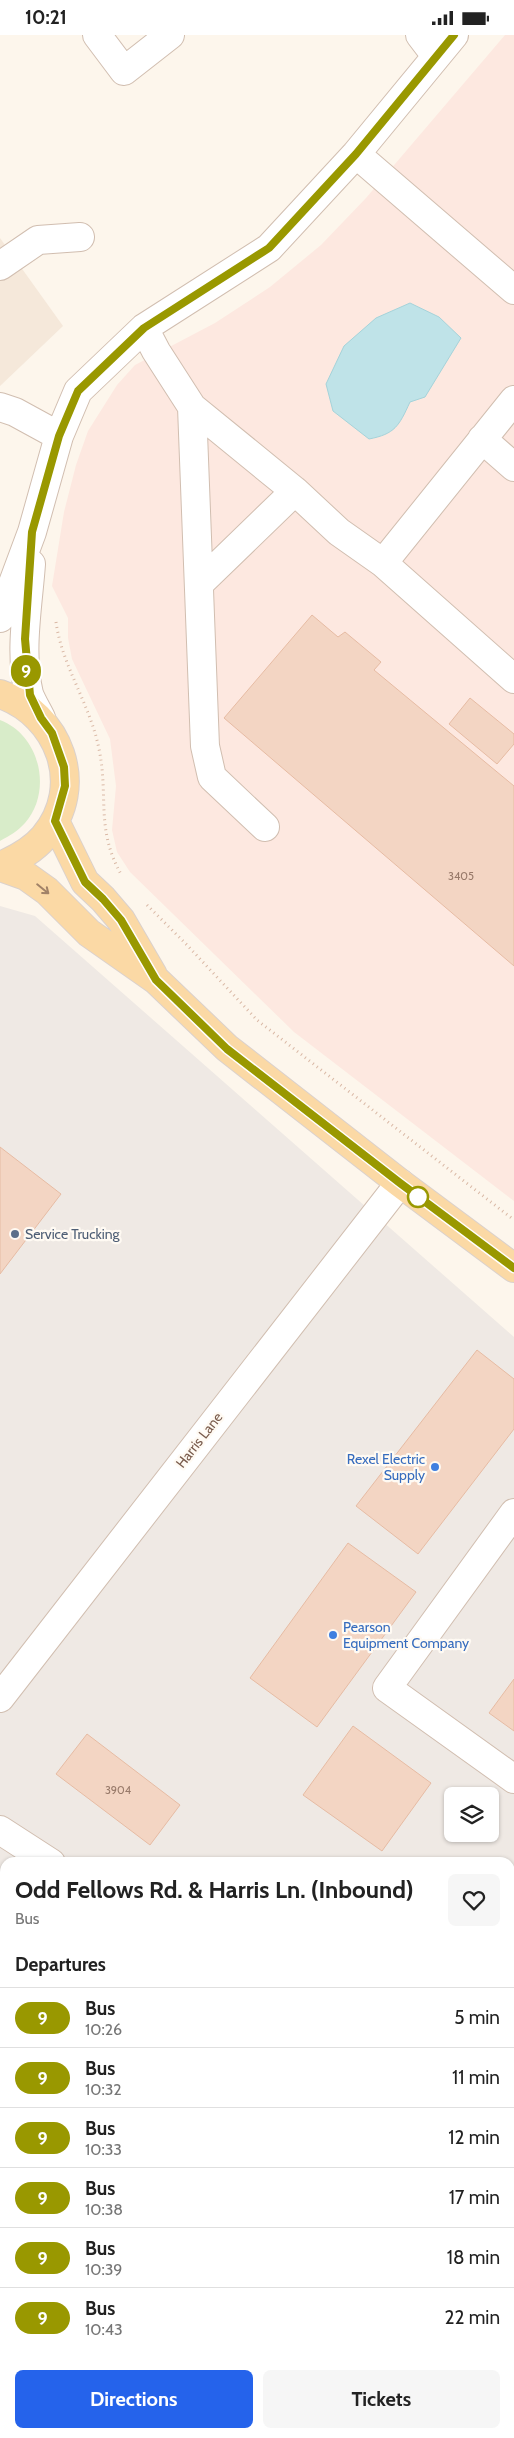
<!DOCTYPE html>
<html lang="en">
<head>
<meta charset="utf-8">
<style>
	:root { --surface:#fff; --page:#f6f6f6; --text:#222; --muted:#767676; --line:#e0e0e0; --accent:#2563eb }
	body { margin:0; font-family:Cabin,sans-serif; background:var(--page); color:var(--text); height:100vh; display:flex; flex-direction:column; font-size:19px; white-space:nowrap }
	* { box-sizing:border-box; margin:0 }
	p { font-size:16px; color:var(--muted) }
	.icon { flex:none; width:28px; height:28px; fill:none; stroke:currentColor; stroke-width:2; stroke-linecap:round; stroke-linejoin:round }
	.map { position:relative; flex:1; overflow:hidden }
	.sheet { position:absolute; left:0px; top:1822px; width:515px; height:581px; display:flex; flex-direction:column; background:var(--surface); border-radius:15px 15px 0 0; box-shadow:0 1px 4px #0004 }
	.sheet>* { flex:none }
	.badge { padding:0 10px; border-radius:16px; font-size:18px; line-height:32px }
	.controls { position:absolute; left:444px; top:1752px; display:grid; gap:10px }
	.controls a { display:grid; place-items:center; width:55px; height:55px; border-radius:8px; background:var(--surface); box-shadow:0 1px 4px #0004; font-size:25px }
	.map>.badge { position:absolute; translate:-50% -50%; box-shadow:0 0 0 2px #fff }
	h2 { padding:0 15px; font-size:19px; line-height:45px }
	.round { display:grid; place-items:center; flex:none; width:52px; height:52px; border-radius:8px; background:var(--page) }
	.headline { display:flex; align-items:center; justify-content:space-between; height:85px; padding:0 15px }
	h1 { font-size:24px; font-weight:800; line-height:38px }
	.cta { display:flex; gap:10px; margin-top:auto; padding:10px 15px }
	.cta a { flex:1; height:58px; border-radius:8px; background:var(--accent); color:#fff; font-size:20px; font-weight:800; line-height:58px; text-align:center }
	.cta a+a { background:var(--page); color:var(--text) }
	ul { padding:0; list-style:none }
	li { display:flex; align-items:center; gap:15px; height:60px; padding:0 15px; border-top:1px solid var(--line) }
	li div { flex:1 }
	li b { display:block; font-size:19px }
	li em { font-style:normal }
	li .badge { min-width:55px; font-weight:700; text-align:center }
	.status { display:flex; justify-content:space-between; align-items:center; height:35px; padding:0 25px; background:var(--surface); direction:ltr }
	.status svg { height:14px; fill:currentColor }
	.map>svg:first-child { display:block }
	.residential { fill:#f5e8da }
	.commercial { fill:#fde8e0 }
	.industrial { fill:#efe9e4; fill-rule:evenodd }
	.green { fill:#d8ecc9 }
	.water { fill:#bfe3e8; stroke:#a5d3da }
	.building { fill:#f3d5c3; stroke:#e6bba3 }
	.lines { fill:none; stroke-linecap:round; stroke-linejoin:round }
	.minor-casing { stroke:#d1beb0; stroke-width:30 }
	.major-casing { stroke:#dad1cd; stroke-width:30 }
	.path { stroke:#d9b8a5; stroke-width:3; stroke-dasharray:1 4; stroke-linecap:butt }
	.minor { stroke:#fff; stroke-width:28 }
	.major { stroke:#fbd9a5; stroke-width:28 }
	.oneway { stroke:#a18267 }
	.line-casing { stroke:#fff; stroke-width:11 }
	.line { stroke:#999800; stroke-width:8 }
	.stop-dot { fill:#fff; stroke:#999800; stroke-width:2.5 }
	.service-dot { fill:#5c6f8a; stroke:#fffaf3; stroke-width:2 }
	.shop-dot { fill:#3f7fe0; stroke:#fffaf3; stroke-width:2 }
	.labels { text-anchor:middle; stroke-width:4.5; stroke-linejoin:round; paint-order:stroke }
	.number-label { font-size:11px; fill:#987a6a }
	.service-label { font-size:14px; fill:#4e5e75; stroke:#fffaf3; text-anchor:start }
	.street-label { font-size:14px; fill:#7a5c4d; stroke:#fffaf3 }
	.shop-label { font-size:14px; fill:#366cbe; stroke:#fffaf3; text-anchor:end }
</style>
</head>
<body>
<div class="status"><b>10:21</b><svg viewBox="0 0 49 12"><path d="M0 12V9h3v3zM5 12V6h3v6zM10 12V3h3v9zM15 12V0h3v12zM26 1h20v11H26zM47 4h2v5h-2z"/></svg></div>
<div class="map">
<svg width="514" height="2403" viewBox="0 0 514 2403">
	<rect width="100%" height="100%" fill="#fdf6ec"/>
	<path class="residential" d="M0,203L63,291L0,351Z"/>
	<path class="commercial" d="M505,0H514V1166L294,997L130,837L117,817L112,795L116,751L110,704L72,624L68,603V583L52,551L64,477L76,430L88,396L117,350L135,330L215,288L270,252L321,210L366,163Z"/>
	<path class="industrial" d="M0,871L35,881L514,1302V2403H214L208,2399H510V1828H5V2261L0,2258ZM452,1761H490V1799H452Z"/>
	<path class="green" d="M0,685C40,700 53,756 25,788C18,796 9,801 0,806Z
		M0,2258L5,2261V2399H208L214,2403H0Z"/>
	<path class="water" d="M410,268L439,282L461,303L425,362L410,367C399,391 395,399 369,404L333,376L326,349L344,311L376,283Z"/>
	<path class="building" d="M312,580L338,602L345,597L381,627L374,635L514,751V931L224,683Z
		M470,663L514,699V709L497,729L449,689Z
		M0,1112L61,1159L0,1239Z
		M477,1315L514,1344V1394L418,1519L356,1471Z
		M348,1508L416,1557L317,1692L250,1643Z
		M514,1644V1696L489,1678Z
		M353,1691L431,1748L382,1816L303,1760Z
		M87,1699L180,1770L150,1810L56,1739Z
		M0,1922L5,1925V2046L0,2053Z
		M510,2167L514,2170V2231L510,2237Z
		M510,2248L514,2251V2279L510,2284Z"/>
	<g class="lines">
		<defs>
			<path id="minor" d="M97,0L124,36L170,0
				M420,0L436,21
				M356,119L514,255
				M0,231L38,205L80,202
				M144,293L156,316L192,372L295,456L339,497L383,528L514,644
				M0,372L15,377L59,401
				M192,372L205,711L212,742L265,792
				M482,404L514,432
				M383,528L514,365
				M31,529C28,571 19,617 29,659C32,667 37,675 41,683
				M200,548L295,456
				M0,583L32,497L59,401L78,356L144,293L269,213L356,119L454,0
				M514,1478L387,1653L514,1744
				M0,1663L400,1148
				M0,1795L51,1828
				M0,2104L5,2108
				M510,2145L514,2148
				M510,2327L514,2320
				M403,2399L409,2403
				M471,2403L473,2399"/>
			<path id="major" d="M0,659C59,679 87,751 44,802C32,816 17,824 0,831
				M55,786L85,847L103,864L121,885L153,940
				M0,832L26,841L47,856L89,898L156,945L227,1013L400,1148L514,1233"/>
		</defs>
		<use href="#minor" class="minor-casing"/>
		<use href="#major" class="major-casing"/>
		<path class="path" d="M56,587C62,631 90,669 99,714C109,762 95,794 122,841
			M147,870L187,910L257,985L514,1185"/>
		<use href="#minor" class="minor"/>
		<use href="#major" class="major"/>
	</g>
	<defs><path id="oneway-shaft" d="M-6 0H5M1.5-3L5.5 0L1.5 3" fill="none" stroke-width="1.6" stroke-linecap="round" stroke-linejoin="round" transform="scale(1.25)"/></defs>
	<use class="oneway" href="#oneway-shaft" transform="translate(43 854) rotate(39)"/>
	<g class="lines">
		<defs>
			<path id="line" d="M454,0L356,119L269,213L144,293L78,356L59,401L32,497L25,604L30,660L41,683L52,698L64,732L65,751L55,786L85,847L103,864L121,885L156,945L227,1014L400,1148L514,1233"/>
		</defs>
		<use href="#line" class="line-casing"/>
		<use href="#line" class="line"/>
	</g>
	<circle class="stop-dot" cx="418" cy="1162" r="10"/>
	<circle class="service-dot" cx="15" cy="1199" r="5"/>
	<g class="shop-dot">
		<circle cx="435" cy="1432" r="5"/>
		<circle cx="333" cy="1600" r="5"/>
	</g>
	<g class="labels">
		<g class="number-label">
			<text x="461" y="845">3405</text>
			<text x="118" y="1759">3904</text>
		</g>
		<g class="service-label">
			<text x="25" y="1204">Service Trucking</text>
		</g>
		<g class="street-label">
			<text transform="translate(199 1405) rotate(-52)" y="5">Harris Lane</text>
		</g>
		<g class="shop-label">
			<text x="425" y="1429">Rexel Electric<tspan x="425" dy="16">Supply</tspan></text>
			<text x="343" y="1597" text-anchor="start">Pearson<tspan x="343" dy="16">Equipment Company</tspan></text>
		</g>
	</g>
</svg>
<div class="controls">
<a><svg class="icon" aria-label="layers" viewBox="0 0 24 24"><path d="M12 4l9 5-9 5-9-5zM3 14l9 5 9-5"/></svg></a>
</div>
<b class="badge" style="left:26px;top:636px;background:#999800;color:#fff">9</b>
<section class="sheet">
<div class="headline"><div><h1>Odd Fellows Rd. &amp; Harris Ln. (Inbound)</h1><p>Bus</p></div><a class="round"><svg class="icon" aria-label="heart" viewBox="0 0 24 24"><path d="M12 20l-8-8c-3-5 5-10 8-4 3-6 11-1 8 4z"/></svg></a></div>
<h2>Departures</h2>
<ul>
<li><span class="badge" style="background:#999800;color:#fff">9</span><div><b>Bus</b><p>10:26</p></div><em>5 min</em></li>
<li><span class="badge" style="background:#999800;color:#fff">9</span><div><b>Bus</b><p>10:32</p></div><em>11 min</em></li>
<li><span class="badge" style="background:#999800;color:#fff">9</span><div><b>Bus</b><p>10:33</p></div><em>12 min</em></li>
<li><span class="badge" style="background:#999800;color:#fff">9</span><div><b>Bus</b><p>10:38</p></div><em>17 min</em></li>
<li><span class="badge" style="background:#999800;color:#fff">9</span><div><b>Bus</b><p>10:39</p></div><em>18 min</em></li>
<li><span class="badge" style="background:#999800;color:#fff">9</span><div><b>Bus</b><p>10:43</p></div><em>22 min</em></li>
</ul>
<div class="cta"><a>Directions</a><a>Tickets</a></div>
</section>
</div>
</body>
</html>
